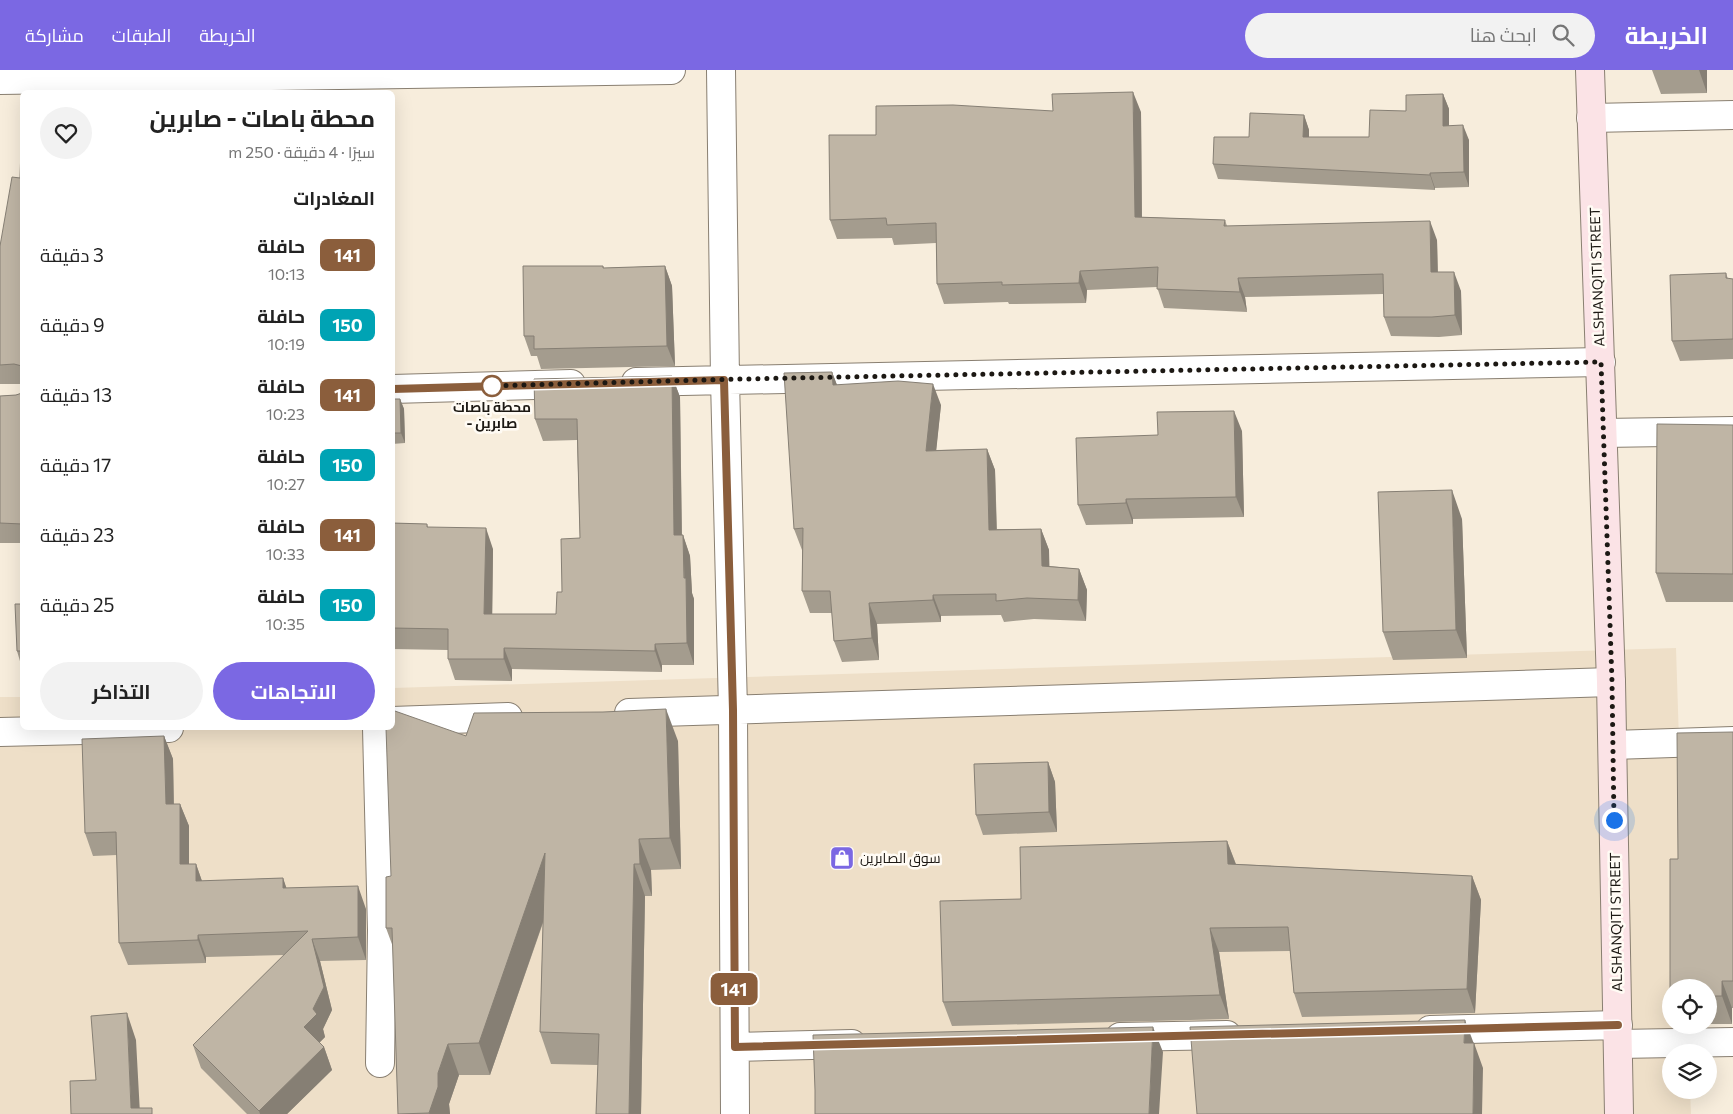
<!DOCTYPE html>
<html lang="ar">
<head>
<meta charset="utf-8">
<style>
	:root { --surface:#fff; --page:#f2f2f2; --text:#222; --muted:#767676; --accent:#7b68e3 }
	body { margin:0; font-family:Commissioner,Cairo,sans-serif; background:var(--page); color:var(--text); direction:rtl; height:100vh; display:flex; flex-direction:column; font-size:19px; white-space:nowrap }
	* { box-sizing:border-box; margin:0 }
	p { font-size:16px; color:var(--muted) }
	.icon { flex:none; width:28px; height:28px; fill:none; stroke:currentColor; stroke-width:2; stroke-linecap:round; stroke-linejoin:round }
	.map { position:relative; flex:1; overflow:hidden; direction:ltr }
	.side { position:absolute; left:20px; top:20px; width:375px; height:640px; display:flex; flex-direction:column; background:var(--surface); border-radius:8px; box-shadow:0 5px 20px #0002; direction:rtl }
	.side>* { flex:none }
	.badge { padding:0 10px; border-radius:8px; font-size:18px; line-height:32px }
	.buttons { position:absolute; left:1662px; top:909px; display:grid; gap:10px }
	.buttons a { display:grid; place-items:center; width:55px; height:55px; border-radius:50%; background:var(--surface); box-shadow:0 5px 20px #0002; font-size:25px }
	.you { position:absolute; width:25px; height:25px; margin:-12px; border:4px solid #fff; border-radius:50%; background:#1a73e8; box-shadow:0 0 0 8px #1a73e833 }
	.map>.badge { position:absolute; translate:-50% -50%; box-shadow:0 0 0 2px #fff }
	h2 { padding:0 20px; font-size:19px; line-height:45px }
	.round { display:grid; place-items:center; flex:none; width:52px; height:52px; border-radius:26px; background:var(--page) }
	.head { display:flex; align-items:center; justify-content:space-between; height:85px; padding:0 20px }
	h1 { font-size:24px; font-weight:700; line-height:38px }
	.button { display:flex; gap:10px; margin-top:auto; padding:10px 20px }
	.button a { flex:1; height:58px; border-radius:30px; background:var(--accent); color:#fff; font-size:20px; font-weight:700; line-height:58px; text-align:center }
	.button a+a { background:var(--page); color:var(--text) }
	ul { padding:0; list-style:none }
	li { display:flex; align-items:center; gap:15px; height:70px; padding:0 20px }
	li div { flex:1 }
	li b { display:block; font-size:19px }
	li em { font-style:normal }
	li .badge { min-width:55px; font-weight:700; text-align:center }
	header { display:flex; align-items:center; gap:30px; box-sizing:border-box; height:70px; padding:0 25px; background:var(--accent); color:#fff }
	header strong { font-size:24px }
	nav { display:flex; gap:28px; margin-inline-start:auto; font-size:18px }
	.search { width:350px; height:45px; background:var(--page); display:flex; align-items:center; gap:12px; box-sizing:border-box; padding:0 18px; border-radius:28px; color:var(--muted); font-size:19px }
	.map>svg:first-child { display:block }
	.built { fill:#eedfc8 }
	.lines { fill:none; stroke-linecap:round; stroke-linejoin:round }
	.street-casing { stroke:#897f71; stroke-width:30 }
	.secondary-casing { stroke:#897f71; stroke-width:30 }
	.street { stroke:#fff; stroke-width:28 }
	.secondary { stroke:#fbe3e6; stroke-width:28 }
	.wall { fill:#a49c8e }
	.shaded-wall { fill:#867f74 }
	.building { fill:#bfb5a5; stroke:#867f74 }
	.line-casing { stroke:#fff; stroke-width:11 }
	.line { stroke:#8b5e3c; stroke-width:8 }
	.walk { stroke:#1c1813; stroke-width:5; stroke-dasharray:0 9 }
	.stop-dot { fill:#fff; stroke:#8b5e3c; stroke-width:2.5 }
	.labels { text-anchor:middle; stroke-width:5; stroke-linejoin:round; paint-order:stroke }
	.street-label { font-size:14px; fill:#1c1813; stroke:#fffbf4 }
	.stop-label { font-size:14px; font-weight:bold; fill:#1c1813; stroke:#fffbf4 }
	.poi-label { font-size:14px; fill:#1c1813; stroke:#fffbf4; text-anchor:start }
</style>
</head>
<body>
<header>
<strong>الخريطة</strong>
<div class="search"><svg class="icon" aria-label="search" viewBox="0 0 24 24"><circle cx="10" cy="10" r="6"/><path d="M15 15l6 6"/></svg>ابحث هنا</div>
<nav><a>الخريطة</a><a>الطبقات</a><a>مشاركة</a></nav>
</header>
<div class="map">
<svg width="1733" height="1044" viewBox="0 0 1733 1044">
	<rect width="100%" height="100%" fill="#f7eddc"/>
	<path class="built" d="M1676,578L1687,917L1671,918V955H1688L1689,982H1671V1020H1690L1691,1044H0V627H22V658H392L393,618Z"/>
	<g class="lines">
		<defs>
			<path id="street" d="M721,0L725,310L733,640L735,1044
				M0,10L671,0
				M1591,48L1733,45
				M636,312L1601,292
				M392,319L571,314
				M1603,363L1733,361
				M629,643L1611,612
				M392,651L508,647
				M377,658L382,860L380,993
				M0,662L169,658
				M1613,675L1733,671
				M1430,960L1618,955
				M1120,967L1227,965
				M1618,974L1733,972
				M735,977L852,974"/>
			<path id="secondary" d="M1590,0L1611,612L1619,1044"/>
		</defs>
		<use href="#street" class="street-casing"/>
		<use href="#secondary" class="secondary-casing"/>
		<use href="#street" class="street"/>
		<use href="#secondary" class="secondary"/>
	</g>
	<path class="wall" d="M1652,0H1707V23L1661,24Z
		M1443,24L1449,39V56L1469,70V117L1435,118V120L1218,109L1213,94L1249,67L1304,45L1309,60V67H1369L1406,41Z
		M1053,41L1141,42L1142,147L1225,150L1227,156L1437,170L1438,202L1461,221L1462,265L1439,267L1391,266L1384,247L1383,224L1245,227L1247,242L1164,238L1157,217L1087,220L1086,233L1009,234L1008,232L944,234L937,214L936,173L894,175L892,168L837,169L830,150L876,65Z
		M22,78V314H0V176L20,108Z
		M603,196L604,198L665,196L672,216L675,296L541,299L537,286H531L524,266Z
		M1726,203L1728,209H1733V289L1680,291L1672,271Z
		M832,302L837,315L941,335L936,380L987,379L995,400L997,459H1041L1049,480V496L1079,499L1087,520L1086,551L1034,549L1004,552L1001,545L941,546V552L877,554L879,590L842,592L834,571L832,543H810L802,521V480L794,459Z
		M672,306L680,327L682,465H683L690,486L692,523L694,529V595H662V602L512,599V611L455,610L448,589V580L392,579V453L427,454L428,457L493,479L492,544H556L562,522L580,468L577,370L543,371L535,349Z
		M22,323V473H0V326L16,325Z
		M392,329H400L404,339L405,373L392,374Z
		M1733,355V532H1666L1656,503Z
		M1242,361L1244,447L1133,449V454L1086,455L1078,435L1158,365Z
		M1462,449L1467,588L1393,590L1383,562Z
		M22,534V598L17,581Z
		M1733,662V938H1732V954H1709V918H1671V929L1670,926L1678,789Z
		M164,666L173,689L174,734H180L189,756V794H196L202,811L283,808L286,818L366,839V890L320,891L332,940L323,959L325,967L319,973L324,977L332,1000L287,1044H247L201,998L193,975L284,885L206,887V893L128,895L119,873L117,785L93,786L85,763Z
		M466,666L678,671L681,799L651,800L652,826H645L641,1044H596L598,995L551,994L540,962L543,853L490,1005H459L449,1034L450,1044H398L393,877L386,858L391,806Z
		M1048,692L1055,712L1057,762L983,765L976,745Z
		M1227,771L1236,794L1472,806L1481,830L1475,943L1302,947L1294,923L1290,881L1219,882L1229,949L952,956L943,932L1021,829Z"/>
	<path class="shaded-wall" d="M1699,0H1707V23Z
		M1133,22L1141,42L1142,166L1135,147Z
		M1443,24L1449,39V71L1443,56Z
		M1304,45L1309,60V81L1303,67Z
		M1463,55L1469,70V117L1464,102Z
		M1430,103L1435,118V120L1430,105Z
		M1430,151L1437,170L1438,222L1431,202Z
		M665,196L672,216L675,296L667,276Z
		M1080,201L1087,220L1086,233L1079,213Z
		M1454,202L1461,221L1462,265L1455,245Z
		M1238,208L1245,227L1247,242L1240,222Z
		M832,302L840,323L833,315Z
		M672,306L680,327L682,486L674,465Z
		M933,314L941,335L934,402L926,381Z
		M400,329L404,339L405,373L401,363Z
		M1234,341L1242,361L1244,447L1236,427Z
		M987,379L995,400L997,481L989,460Z
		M1452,420L1462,449L1467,588L1456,560Z
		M1126,429L1133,449V454L1126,433Z
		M486,458L493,479L492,565L484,544Z
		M1041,459L1049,480L1050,517L1042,496Z
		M683,465L690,486L692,523L694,529V595L687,573Z
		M1079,499L1087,520L1086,551L1078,530Z
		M933,525L941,546V552L933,530Z
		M869,533L877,554L879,590L872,568Z
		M655,574L662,595V602L655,581Z
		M504,578L512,599V611L504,589Z
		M666,639L678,671L681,799L670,768Z
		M164,666L173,689L174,756L166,734Z
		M1048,692L1055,712L1057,762L1049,742Z
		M180,734L189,756V817L180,794Z
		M639,769L651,800L652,826L640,794Z
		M1227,771L1236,795L1228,794Z
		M545,783L556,814L490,1005L479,973Z
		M196,794L204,817L196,811Z
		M634,794L645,826L641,1044H629Z
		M1472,806L1481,830L1475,943L1467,919Z
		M283,808L291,831L283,818Z
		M358,816L366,839V890L358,867Z
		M1210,858L1219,882L1229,949L1220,925Z
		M198,865L206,887V893L198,870Z
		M312,869L320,891L332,940L323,959L325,967L312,980L304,957L313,939Z
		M1722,911L1732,938V954L1722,926Z
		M127,943L136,970L140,1044L131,1038Z
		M1465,950L1474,974L1464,973Z
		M1153,957L1163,982L1159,1044H1149Z
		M1474,973L1483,998L1482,1044H1473Z
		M448,974L459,1005L449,1034L450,1044H429L438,1003Z
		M324,977L332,1000L287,1044H260L259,1041Z"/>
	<path class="building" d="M1133,22L1135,147L1225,150L1224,156L1430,151L1431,202H1454L1455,245L1432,247H1384L1383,204L1238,208L1240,222L1157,219L1158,197L1080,201L1079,213L1002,215V212L937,214L936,153L887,155L886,148L830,150L829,65H876V36L953,35L1053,41L1052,24Z
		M1443,24V56L1463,55L1464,102L1430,103V105L1213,94L1214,67H1249L1250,43L1304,45L1303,67H1369L1370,40L1406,41V25Z
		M21,78H22V296L14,294L0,295V176L12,107L20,108Z
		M523,196H603V198L665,196L667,276L534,279V266H524Z
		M1726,203V208L1733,209V269L1672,271L1670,205Z
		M832,302L833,315L898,311L933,314L926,381L987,379L989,460L1041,459L1042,496L1079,499L1078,530L1027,528L996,531V524L933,525V530L869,533L872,568L834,571L830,521H802L803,458L794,459L784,303Z
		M672,306L674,465H683L684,508H686L687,573L655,574V581L504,578V589H448V559L392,558V453L427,454V457L486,458L484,544H556L557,522H562L561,469L580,468L577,349H535L534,309Z
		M22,323V454L0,453V326L16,325Z
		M392,329H400L401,363H392Z
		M1234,341L1236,427L1126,429V433L1078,435L1076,368L1158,365L1157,342Z
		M1657,354L1733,355V504L1656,503Z
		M1452,420L1456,560L1383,562L1378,422Z
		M15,534H22V581H17Z
		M666,639L670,768L639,769L640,794H634L629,1044H596L599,964L540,962L545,783L479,973L448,974L438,1003V1017L429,1043L398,1044L392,858H386V807L391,806L386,658H392V640L466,666L474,643L603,642Z
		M1733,662V911H1722V926H1709V918H1671V926H1670V789H1678L1677,663Z
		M164,666L166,734H180V794H196V811L283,808V818L358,816V867L312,869L324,917L313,939L317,944L304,957L324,977L259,1041L193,975L308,861L198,865V870L119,873L116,762L85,763L82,669Z
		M1048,692L1049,742L976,745L974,694Z
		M1227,771L1228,794L1472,806L1467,919L1294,923L1288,857L1210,858L1220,925L943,932L940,831L1021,829L1020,777Z
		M127,943L131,1038H152V1044H71L70,1011L96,1010L91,946Z
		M1465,950L1464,973H1474L1473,1044H1197L1190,957Z
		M1153,957L1149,1044H815V1020L813,965Z"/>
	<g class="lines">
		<defs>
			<path id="line" d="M392,319L724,310L733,640L735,977L1618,955"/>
		</defs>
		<use href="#line" class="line-casing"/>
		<use href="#line" class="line"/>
		<path class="walk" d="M492,316H490L744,309L1601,292L1612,612L1614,750"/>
	</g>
	<defs>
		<symbol id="shop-square" viewBox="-11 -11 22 22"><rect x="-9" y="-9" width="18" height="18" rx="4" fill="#7b68e3" stroke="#fffbf4"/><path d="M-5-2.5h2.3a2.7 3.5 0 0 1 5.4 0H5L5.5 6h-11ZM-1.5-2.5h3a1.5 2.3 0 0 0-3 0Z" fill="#fff"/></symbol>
	</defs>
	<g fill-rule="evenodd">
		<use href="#shop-square" x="828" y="774" width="28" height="28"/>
	</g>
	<circle class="stop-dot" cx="492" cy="316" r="10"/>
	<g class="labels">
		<g class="street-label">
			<text transform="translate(1597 207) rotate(-92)" y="5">ALSHANQITI STREET</text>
			<text transform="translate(1616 852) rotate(-91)" y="5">ALSHANQITI STREET</text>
		</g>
		<g class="stop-label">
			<text x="492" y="342">محطة باصات<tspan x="492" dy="16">- صابرين</tspan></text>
		</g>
		<g class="poi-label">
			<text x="860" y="793">سوق الصابرين</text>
		</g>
	</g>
</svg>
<div class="buttons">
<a><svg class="icon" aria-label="locate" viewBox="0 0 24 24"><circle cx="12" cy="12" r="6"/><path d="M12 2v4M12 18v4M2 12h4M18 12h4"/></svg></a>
<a><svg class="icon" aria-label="layers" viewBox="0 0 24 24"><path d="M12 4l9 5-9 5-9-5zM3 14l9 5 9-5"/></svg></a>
</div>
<div class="you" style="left:1614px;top:750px"></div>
<b class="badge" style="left:734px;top:919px;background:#8b5e3c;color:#fff">141</b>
<section class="side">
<div class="head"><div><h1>محطة باصات - صابرين</h1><p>سيرًا · 4 دقيقة · 250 m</p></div><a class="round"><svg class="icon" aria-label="heart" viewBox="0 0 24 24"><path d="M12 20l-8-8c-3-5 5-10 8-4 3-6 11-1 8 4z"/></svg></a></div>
<h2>المغادرات</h2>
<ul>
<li><span class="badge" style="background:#8b5e3c;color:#fff">141</span><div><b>حافلة</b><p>10:13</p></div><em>3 دقيقة</em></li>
<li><span class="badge" style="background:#00a3b4;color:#fff">150</span><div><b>حافلة</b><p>10:19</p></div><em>9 دقيقة</em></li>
<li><span class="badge" style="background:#8b5e3c;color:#fff">141</span><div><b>حافلة</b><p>10:23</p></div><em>13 دقيقة</em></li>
<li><span class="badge" style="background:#00a3b4;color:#fff">150</span><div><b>حافلة</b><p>10:27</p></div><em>17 دقيقة</em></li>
<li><span class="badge" style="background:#8b5e3c;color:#fff">141</span><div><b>حافلة</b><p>10:33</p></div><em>23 دقيقة</em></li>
<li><span class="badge" style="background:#00a3b4;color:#fff">150</span><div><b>حافلة</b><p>10:35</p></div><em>25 دقيقة</em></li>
</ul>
<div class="button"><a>الاتجاهات</a><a>التذاكر</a></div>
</section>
</div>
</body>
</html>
